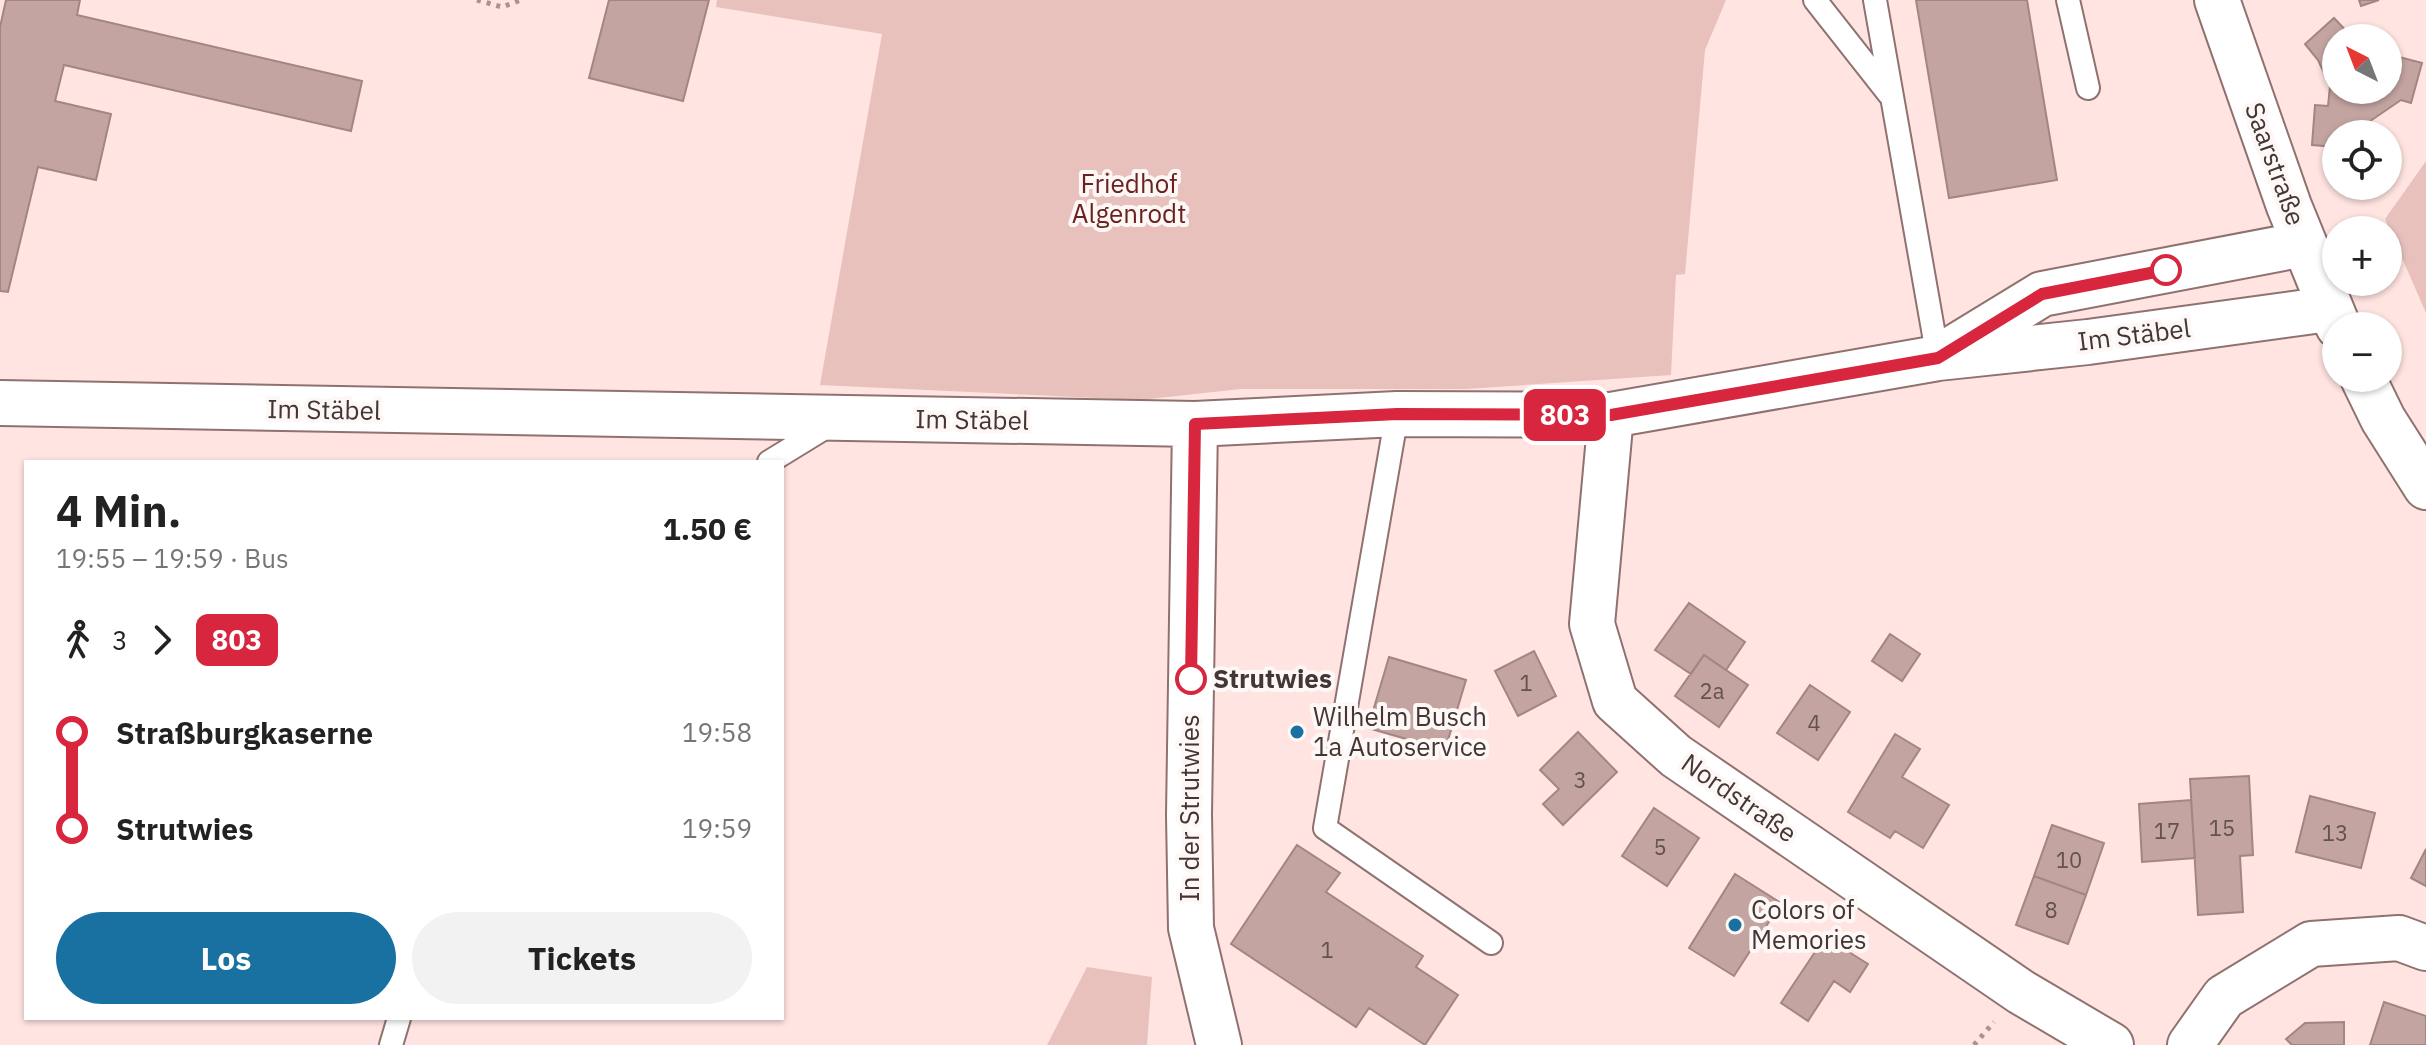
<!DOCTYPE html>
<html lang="de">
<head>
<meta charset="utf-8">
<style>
	:root { --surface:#fff; --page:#f2f2f2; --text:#222; --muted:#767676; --accent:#1971a1 }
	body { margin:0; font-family:"IBM Plex Sans",sans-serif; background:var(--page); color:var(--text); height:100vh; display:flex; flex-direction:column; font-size:30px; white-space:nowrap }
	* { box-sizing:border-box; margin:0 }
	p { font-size:26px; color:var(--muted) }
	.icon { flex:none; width:44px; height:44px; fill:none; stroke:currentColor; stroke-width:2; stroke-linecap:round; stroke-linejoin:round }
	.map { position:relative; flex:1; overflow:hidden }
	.details { position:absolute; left:24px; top:460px; width:760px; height:560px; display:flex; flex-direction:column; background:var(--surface); border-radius:0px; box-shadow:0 2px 6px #0004 }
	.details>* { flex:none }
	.badge { padding:0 16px; border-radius:12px; font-size:28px; line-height:52px }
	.needle { width:52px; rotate:318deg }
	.controls { position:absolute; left:2322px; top:24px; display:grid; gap:16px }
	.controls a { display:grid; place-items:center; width:80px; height:80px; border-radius:50%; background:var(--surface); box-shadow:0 2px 6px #0004; font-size:40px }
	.map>.badge { position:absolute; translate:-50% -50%; box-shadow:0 0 0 4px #fff }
	.legs { display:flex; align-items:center; gap:12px; height:88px; padding:0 32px; font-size:26px }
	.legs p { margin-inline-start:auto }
	.overview { display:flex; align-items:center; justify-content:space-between; height:136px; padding:0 32px }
	h1 { font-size:44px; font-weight:800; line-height:60px }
	.button { display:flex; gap:16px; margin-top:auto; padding:16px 32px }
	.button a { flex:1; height:92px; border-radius:48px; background:var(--accent); color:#fff; font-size:32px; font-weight:800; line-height:92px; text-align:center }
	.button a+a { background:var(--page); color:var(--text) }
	ul { padding:0 32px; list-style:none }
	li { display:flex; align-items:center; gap:28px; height:96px; font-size:30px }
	li i { display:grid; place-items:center; width:12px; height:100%; margin:0 10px; background:currentColor }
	li i::after { content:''; width:20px; height:20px; margin:-10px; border:6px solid; border-radius:50%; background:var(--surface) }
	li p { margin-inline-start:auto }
	li:first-child i { background:linear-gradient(#0000 50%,currentColor 0) }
	li:last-child i { background:linear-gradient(currentColor 50%,#0000 0) }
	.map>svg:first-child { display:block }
	.green { fill:#e8c1bd }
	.building { fill:#c3a4a1; stroke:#a38582; stroke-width:2 }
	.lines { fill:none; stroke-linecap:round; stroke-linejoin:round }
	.lane-casing { stroke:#8f726f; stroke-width:26 }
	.street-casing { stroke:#8f726f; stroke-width:48 }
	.secondary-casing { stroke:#8f726f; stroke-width:48 }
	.path { stroke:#a89391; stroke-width:5; stroke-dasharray:4 6; stroke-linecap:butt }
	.lane { stroke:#fff; stroke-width:22 }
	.street { stroke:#fff; stroke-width:44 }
	.secondary { stroke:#fff; stroke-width:44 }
	.line-1-casing { stroke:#fff; stroke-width:18 }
	.line-1 { stroke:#d7263d; stroke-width:12 }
	.stop-1-dot { fill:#fff; stroke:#d7263d; stroke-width:4 }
	.poi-dot { fill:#1971a1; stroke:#fdf7f6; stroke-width:3 }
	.labels { text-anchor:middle; stroke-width:8; stroke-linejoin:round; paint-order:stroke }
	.number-label { font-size:22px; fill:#635250 }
	.street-label { font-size:26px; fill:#433635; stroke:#fdf7f6 }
	.park-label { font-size:26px; fill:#6a2220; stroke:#fdf7f6 }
	.stop-label { font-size:26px; font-weight:bold; fill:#433635; stroke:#fdf7f6; text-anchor:start }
	.poi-label { font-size:26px; fill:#433635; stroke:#fdf7f6; text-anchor:start }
</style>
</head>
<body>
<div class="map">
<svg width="2426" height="1045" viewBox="0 0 2426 1045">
	<rect width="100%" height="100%" fill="#ffe4e1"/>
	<path class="green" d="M717,0H1726L1705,50L1685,274L1676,275L1671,375L1466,389H1241L1140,400L820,385L882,34L716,7Z
		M2426,161V313L2385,219Z
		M1087,967L1152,977L1147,1045H1047Z"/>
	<path class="building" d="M6,0H80L77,15L362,81L351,131L64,65L55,101L111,114L96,180L38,167L8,292L0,291V27Z
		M609,0H709L683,101L589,78Z
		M1916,0H2027L2057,180L1949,198Z
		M2359,0H2379L2361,6Z
		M2334,18L2353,38H2336V90H2388V54L2422,63L2411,103L2401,100L2357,130L2356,134H2336V147L2312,145L2315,105L2328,106L2330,86L2318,60L2305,44Z
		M1689,603L1745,642L1726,670L1704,655L1691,674L1655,650Z
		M1890,634L1920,654L1902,681L1872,661Z
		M1534,651L1556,696L1518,716L1495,671Z
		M1704,655L1748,685L1719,727L1675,696Z
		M1389,657L1466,680L1445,750L1368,728Z
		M1810,685L1850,712L1818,760L1777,733Z
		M1578,732L1617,772L1563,825L1543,804L1559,789L1540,770Z
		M1895,734L1920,749L1902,777L1949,805L1923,848L1895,831L1890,838L1848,812Z
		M2249,776L2253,855L2240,856L2243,912L2198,915L2190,779Z
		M2310,796L2375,813L2361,868L2296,852Z
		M2191,800L2195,858L2142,862L2139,804Z
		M1654,808L1699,838L1667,886L1622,856Z
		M2052,825L2104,843L2086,895L2034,876Z
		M1297,845L1340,873L1326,892L1423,956L1416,967L1458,995L1425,1045L1369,1008L1356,1027L1231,944Z
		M2426,849V886L2411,878Z
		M1735,874L1781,903L1734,976L1689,948Z
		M2034,876L2086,895L2068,944L2016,925Z
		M1825,937L1868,964L1850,992L1834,981L1808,1021L1781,1003Z
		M2384,1002L2426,1016V1045H2370Z
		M2344,1022V1045H2292L2286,1039L2305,1023Z"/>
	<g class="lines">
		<defs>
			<path id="lane" d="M1815,0L1889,94
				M1875,0L1938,358
				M2068,0L2088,88
				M1397,414L1325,828L1491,943
				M769,462L831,424
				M391,1045L399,1018"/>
			<path id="street" d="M1947,352L2042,294L2304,244
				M0,403L1195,424L1397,414L1611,415L1938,358L2088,342L2329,309
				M1611,415L1592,624L1615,701L1676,756L2021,992L2111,1045
				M1195,424L1189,815L1191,928L1219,1045
				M2190,1045L2224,997L2311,944L2399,938L2426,948"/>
			<path id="secondary" d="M2217,0L2289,206L2338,326
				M2363,378L2383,419L2426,487"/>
		</defs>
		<use href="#lane" class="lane-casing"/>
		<use href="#street" class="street-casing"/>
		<use href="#secondary" class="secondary-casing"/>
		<path class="path" d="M477,0L502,7L521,0
			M1974,1045L1994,1022"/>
		<use href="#lane" class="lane"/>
		<use href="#street" class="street"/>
		<use href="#secondary" class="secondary"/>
	</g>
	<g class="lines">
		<defs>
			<path id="line-1" d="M1191,679L1195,424L1397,414L1611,415L1938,358L2042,294L2166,270"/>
		</defs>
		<use href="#line-1" class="line-1-casing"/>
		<use href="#line-1" class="line-1"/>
	</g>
	<g class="stop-1-dot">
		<circle cx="2166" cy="270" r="14"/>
		<circle cx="1191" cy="679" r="14"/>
	</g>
	<g class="poi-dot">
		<circle cx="1297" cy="732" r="8"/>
		<circle cx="1735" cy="925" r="8"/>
	</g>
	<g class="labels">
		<g class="number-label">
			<text x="1526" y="691">1</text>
			<text x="1712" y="699">2a</text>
			<text x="1814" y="731">4</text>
			<text x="1580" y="788">3</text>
			<text x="2222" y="836">15</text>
			<text x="2167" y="839">17</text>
			<text x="2335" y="841">13</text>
			<text x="1660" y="855">5</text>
			<text x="2069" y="868">10</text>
			<text x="2051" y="918">8</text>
			<text x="1327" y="958">1</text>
		</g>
		<g class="street-label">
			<text transform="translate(2275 164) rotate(70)" y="9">Saarstraße</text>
			<text transform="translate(2134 335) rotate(-7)" y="9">Im Stäbel</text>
			<text transform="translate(324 410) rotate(1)" y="9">Im Stäbel</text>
			<text transform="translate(972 420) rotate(1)" y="9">Im Stäbel</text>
			<text transform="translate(1739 798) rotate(35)" y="9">Nordstraße</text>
			<text transform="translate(1190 808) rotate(-90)" y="9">In der Strutwies</text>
		</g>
		<g class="park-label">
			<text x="1129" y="193">Friedhof<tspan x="1129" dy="30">Algenrodt</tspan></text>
		</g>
		<g class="stop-label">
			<text x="1213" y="688">Strutwies</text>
		</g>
		<g class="poi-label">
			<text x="1313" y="726">Wilhelm Busch<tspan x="1313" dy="30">1a Autoservice</tspan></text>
			<text x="1751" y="919">Colors of<tspan x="1751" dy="30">Memories</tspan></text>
		</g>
	</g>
</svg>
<div class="controls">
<a><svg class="needle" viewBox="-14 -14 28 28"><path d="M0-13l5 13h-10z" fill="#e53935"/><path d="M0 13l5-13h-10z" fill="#767676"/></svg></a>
<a><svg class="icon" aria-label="locate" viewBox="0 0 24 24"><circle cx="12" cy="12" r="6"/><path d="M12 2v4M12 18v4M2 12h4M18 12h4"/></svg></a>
<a>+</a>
<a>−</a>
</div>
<b class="badge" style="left:1565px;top:415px;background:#d7263d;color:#fff">803</b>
<section class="details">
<div class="overview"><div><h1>4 Min.</h1><p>19:55 – 19:59 · Bus</p></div><b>1.50 €</b></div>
<div class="legs"><svg class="icon" aria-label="walk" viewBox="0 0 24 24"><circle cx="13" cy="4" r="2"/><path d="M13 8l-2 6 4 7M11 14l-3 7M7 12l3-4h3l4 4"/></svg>3<svg class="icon" aria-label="forward" viewBox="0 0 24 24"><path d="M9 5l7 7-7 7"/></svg><b class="badge" style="background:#d7263d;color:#fff">803</b></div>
<ul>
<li><i style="color:#d7263d"></i><b>Straßburgkaserne</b><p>19:58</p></li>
<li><i style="color:#d7263d"></i><b>Strutwies</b><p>19:59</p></li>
</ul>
<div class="button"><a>Los</a><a>Tickets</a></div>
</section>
</div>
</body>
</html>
